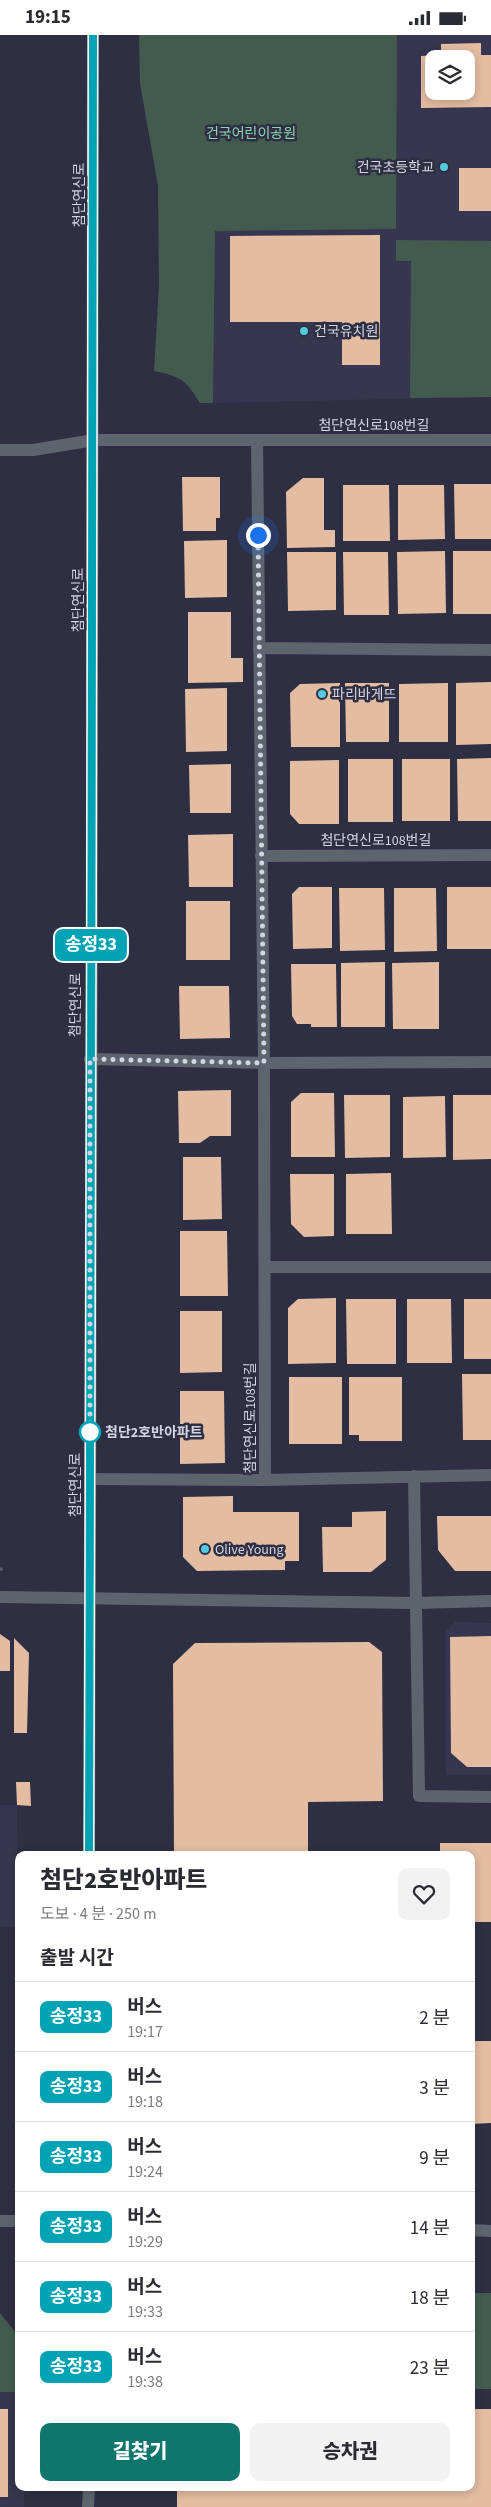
<!DOCTYPE html>
<html lang="ko">
<head>
<meta charset="utf-8">
<style>
	:root { --surface:#fff; --page:#f2f2f3; --text:#2b2b33; --muted:#7c7c81; --line:#e1e1e2; --accent:#0f766e }
	body { margin:0; font-family:"Source Sans 3","Noto Sans KR",sans-serif; background:var(--page); color:var(--text); height:100vh; display:flex; flex-direction:column; font-size:19px; white-space:nowrap }
	* { box-sizing:border-box; margin:0 }
	p { font-size:16px; color:var(--muted) }
	.icon { flex:none; width:28px; height:28px; fill:none; stroke:currentColor; stroke-width:2; stroke-linecap:round; stroke-linejoin:round }
	.map { position:relative; flex:1; overflow:hidden }
	.drawer { position:absolute; left:15px; top:1816px; width:460px; height:640px; display:flex; flex-direction:column; background:var(--surface); border-radius:10px; box-shadow:0 2px 8px #0003 }
	.drawer>* { flex:none }
	.badge { padding:0 10px; border-radius:8px; font-size:18px; line-height:32px }
	.controls { position:absolute; left:425px; top:15px; display:grid; gap:10px }
	.controls a { display:grid; place-items:center; width:50px; height:50px; border-radius:10px; background:var(--surface); box-shadow:0 2px 8px #0003; font-size:25px }
	.you { position:absolute; width:25px; height:25px; margin:-12px; border:4px solid #fff; border-radius:50%; background:#1a73e8; box-shadow:0 0 0 8px #1a73e833 }
	.map>.badge { position:absolute; translate:-50% -50%; box-shadow:0 0 0 2px #fff }
	h2 { padding:0 25px; font-size:19px; line-height:45px }
	.round { display:grid; place-items:center; flex:none; width:52px; height:52px; border-radius:10px; background:var(--page) }
	.summary { display:flex; align-items:center; justify-content:space-between; height:85px; padding:0 25px }
	h1 { font-size:24px; font-weight:800; line-height:38px }
	.button { display:flex; gap:10px; margin-top:auto; padding:10px 25px }
	.button a { flex:1; height:58px; border-radius:10px; background:var(--accent); color:#fff; font-size:20px; font-weight:800; line-height:58px; text-align:center }
	.button a+a { background:var(--page); color:var(--text) }
	ul { padding:0; list-style:none }
	li { display:flex; align-items:center; gap:15px; height:70px; padding:0 25px; border-top:1px solid var(--line) }
	li div { flex:1 }
	li b { display:block; font-size:19px }
	li em { font-style:normal }
	li .badge { min-width:55px; font-weight:700; text-align:center }
	.status { display:flex; justify-content:space-between; align-items:center; height:35px; padding:0 25px; background:var(--surface); direction:ltr }
	.status svg { height:14px; fill:currentColor }
	.map>svg:first-child { display:block }
	.built { fill:#373650; fill-rule:evenodd }
	.green { fill:#435b4f }
	.building { fill:#e3bca1; fill-rule:evenodd }
	.lines { fill:none; stroke-linecap:round; stroke-linejoin:round }
	.path { stroke:#616273; stroke-width:3; stroke-dasharray:2.5 2.5; stroke-linecap:butt }
	.pedestrian { stroke:#5e646d; stroke-width:12 }
	.minor { stroke:#5e646d; stroke-width:12 }
	.tertiary { stroke:#5e646d; stroke-width:12 }
	.line-casing { stroke:#fff; stroke-width:11 }
	.line { stroke:#00a3b4; stroke-width:8 }
	.walk { stroke:#d3d4e1; stroke-width:5; stroke-dasharray:0 9 }
	.poi-dot { fill:#55cadf; stroke:#2f2f43; stroke-width:2 }
	.stop-dot { fill:#fff; stroke:#00a3b4; stroke-width:2.5 }
	.labels { text-anchor:middle; stroke-width:5; stroke-linejoin:round; paint-order:stroke }
	.park-label { font-size:14px; fill:#8dd5b2; stroke:#2f2f43 }
	.poi-label { font-size:14px; fill:#d3d4e1; stroke:#2f2f43; text-anchor:start }
	.street-label { font-size:14px; fill:#d3d4e1; stroke:#2f2f43 }
	.stop-label { font-size:14px; font-weight:bold; fill:#d3d4e1; stroke:#2f2f43; text-anchor:start }
</style>
</head>
<body>
<div class="status"><b>19:15</b><svg viewBox="0 0 49 12"><path d="M0 12V9h3v3zM5 12V6h3v6zM10 12V3h3v9zM15 12V0h3v12zM26 1h20v11H26zM47 4h2v5h-2z"/></svg></div>
<div class="map">
<svg width="491" height="2472" viewBox="0 0 491 2472">
	<rect width="100%" height="100%" fill="#2f2f43"/>
	<path class="built" d="M397,0H491V362L213,368L215,195L396,194ZM434,24H466V56H434Z
		M455,1587L491,1588V1740H446V1596Z
		M0,1770H17L18,1892H0Z
		M0,2357H19V2452L24,2453V2472H0Z"/>
	<path class="green" d="M139,0H397L396,194L215,196L213,368H200C185,344 182,342 154,336L159,251L158,151L140,48Z
		M396,205L491,206V362L410,363L411,226H396Z
		M491,2258V2354H471V2258Z
		M0,2278L19,2302V2357H0Z"/>
	<path class="building" d="M481,8V20H491V72L421,73V21L441,20V9ZM434,24H466V56H434Z
		M459,133H491V176H459Z
		M380,200V330H342V287H230V201Z
		M182,442H220V483H216V496H183Z
		M303,443H324V495H335V512L287,513L286,457Z
		M454,449H491V504H455Z
		M343,450H389L390,506H343Z
		M398,450H444L445,504L398,505Z
		M227,505V562L185,563L184,506Z
		M445,516L446,578L398,579L397,517Z
		M453,516H491V579H453Z
		M287,517H336V575L288,576Z
		M343,517H388L389,580H344Z
		M188,577H231V623H243V647L188,648Z
		M491,647V709L456,710V648Z
		M340,648V712H291L290,658L300,649Z
		M345,648H389V707H346Z
		M448,648V707H399V649Z
		M227,653V716L186,717L185,654Z
		M491,723V786H458L457,724Z
		M348,724H393V787H348Z
		M402,724H450V786H402Z
		M339,725V789H299L290,779V726Z
		M231,729V778H190L189,730Z
		M233,799V852H189L188,800Z
		M299,852H332V913L293,914L292,859Z
		M447,852H491V914H447Z
		M339,853H384L385,915L340,916Z
		M394,853H436L437,916L394,917Z
		M186,866H230V925H186Z
		M385,927V992H341V928Z
		M439,927V994H393L392,928Z
		M291,929H336L337,992H311V989H297L292,981Z
		M179,951H229L230,1003L180,1004Z
		M231,1055V1101H210L200,1108H179L178,1056Z
		M301,1058H334L335,1122H291V1067Z
		M344,1060H390V1122L345,1123Z
		M453,1060H491V1124L453,1125Z
		M445,1061L446,1122L403,1123V1062Z
		M183,1122H221L222,1184L183,1185Z
		M391,1138L392,1199H346V1139Z
		M290,1139H334V1201L304,1202L291,1189Z
		M180,1196H227L228,1261H180Z
		M336,1263V1328L288,1329V1273L298,1264Z
		M346,1264H396V1329H347Z
		M407,1264H451L452,1328H407Z
		M464,1264H491V1324H464Z
		M180,1276H222V1337L180,1338Z
		M462,1339H491V1405H463Z
		M289,1342H342V1409H289Z
		M349,1342H402V1406H359V1400H349Z
		M180,1356H224L225,1428L180,1429Z
		M233,1461V1477H299V1526H285V1535L197,1536L183,1522V1462Z
		M386,1476V1525L371,1537H323L322,1492H352V1477Z
		M437,1481H491V1536H455L438,1515Z
		M0,1599L10,1606V1636H0Z
		M491,1601V1732H467L451,1718L450,1602Z
		M14,1603L29,1618L27,1698H14Z
		M369,1607L382,1617L383,1766L308,1767V1820H174L173,1629L195,1608Z
		M16,1747H30L31,1771L17,1770Z
		M440,1808H491V1887H471V1820H440Z
		M17,1819H19V1853H17Z
		M471,2006H491V2088L471,2089Z
		M0,2374H8V2462H0Z
		M471,2374H491V2472H177V2452H471Z"/>
	<g class="lines">
		<path class="path" d="M0,1534H5"/>
		<path class="pedestrian" d="M90,1444L265,1445"/>
		<path class="minor" d="M257,406L264,1028L265,1445L491,1440
			M0,415H33L94,405H491
			M259,613L491,615
			M261,821L491,820
			M90,1024L264,1028L491,1027
			M265,1232H491
			M414,1441L419,1761L491,1762
			M0,1562L416,1568L491,1566"/>
		<path class="tertiary" d="M89,1820C89,1213 95,607 93,0
			M0,2186H19
			M471,2195L491,2196
			M88,2472L89,2452"/>
	</g>
	<g class="lines">
		<defs>
			<path id="line" d="M89,1820C89,1213 94,607 93,0"/>
		</defs>
		<use href="#line" class="line-casing"/>
		<use href="#line" class="line"/>
		<path class="walk" d="M90,1397V1024L264,1028L258,500"/>
	</g>
	<g class="poi-dot">
		<circle cx="444" cy="132" r="5"/>
		<circle cx="304" cy="296" r="5"/>
		<circle cx="322" cy="659" r="5"/>
		<circle cx="205" cy="1514" r="5"/>
	</g>
	<circle class="stop-dot" cx="90" cy="1397" r="10"/>
	<g class="labels">
		<g class="park-label">
			<text x="251" y="103">건국어린이공원</text>
		</g>
		<g class="poi-label">
			<text x="434" y="137" text-anchor="end">건국초등학교</text>
			<text x="314" y="301">건국유치원</text>
			<text x="332" y="664">파리바게뜨</text>
			<text x="215" y="1519">Olive Young</text>
		</g>
		<g class="street-label">
			<text transform="translate(79 160) rotate(-90)" y="5">첨단연신로</text>
			<text x="374" y="395">첨단연신로108번길</text>
			<text transform="translate(78 565) rotate(-90)" y="5">첨단연신로</text>
			<text x="376" y="810">첨단연신로108번길</text>
			<text transform="translate(75 970) rotate(-89)" y="5">첨단연신로</text>
			<text transform="translate(250 1383) rotate(-90)" y="5">첨단연신로108번길</text>
			<text transform="translate(75 1450) rotate(-90)" y="5">첨단연신로</text>
		</g>
		<g class="stop-label">
			<text x="105" y="1402">첨단2호반아파트</text>
		</g>
	</g>
</svg>
<div class="controls">
<a><svg class="icon" aria-label="layers" viewBox="0 0 24 24"><path d="M12 4l9 5-9 5-9-5zM3 14l9 5 9-5"/></svg></a>
</div>
<div class="you" style="left:258px;top:500px"></div>
<b class="badge" style="left:91px;top:910px;background:#00a3b4;color:#fff">송정33</b>
<section class="drawer">
<div class="summary"><div><h1>첨단2호반아파트</h1><p>도보 · 4 분 · 250 m</p></div><a class="round"><svg class="icon" aria-label="heart" viewBox="0 0 24 24"><path d="M12 20l-8-8c-3-5 5-10 8-4 3-6 11-1 8 4z"/></svg></a></div>
<h2>출발 시간</h2>
<ul>
<li><span class="badge" style="background:#00a3b4;color:#fff">송정33</span><div><b>버스</b><p>19:17</p></div><em>2 분</em></li>
<li><span class="badge" style="background:#00a3b4;color:#fff">송정33</span><div><b>버스</b><p>19:18</p></div><em>3 분</em></li>
<li><span class="badge" style="background:#00a3b4;color:#fff">송정33</span><div><b>버스</b><p>19:24</p></div><em>9 분</em></li>
<li><span class="badge" style="background:#00a3b4;color:#fff">송정33</span><div><b>버스</b><p>19:29</p></div><em>14 분</em></li>
<li><span class="badge" style="background:#00a3b4;color:#fff">송정33</span><div><b>버스</b><p>19:33</p></div><em>18 분</em></li>
<li><span class="badge" style="background:#00a3b4;color:#fff">송정33</span><div><b>버스</b><p>19:38</p></div><em>23 분</em></li>
</ul>
<div class="button"><a>길찾기</a><a>승차권</a></div>
</section>
</div>
</body>
</html>
